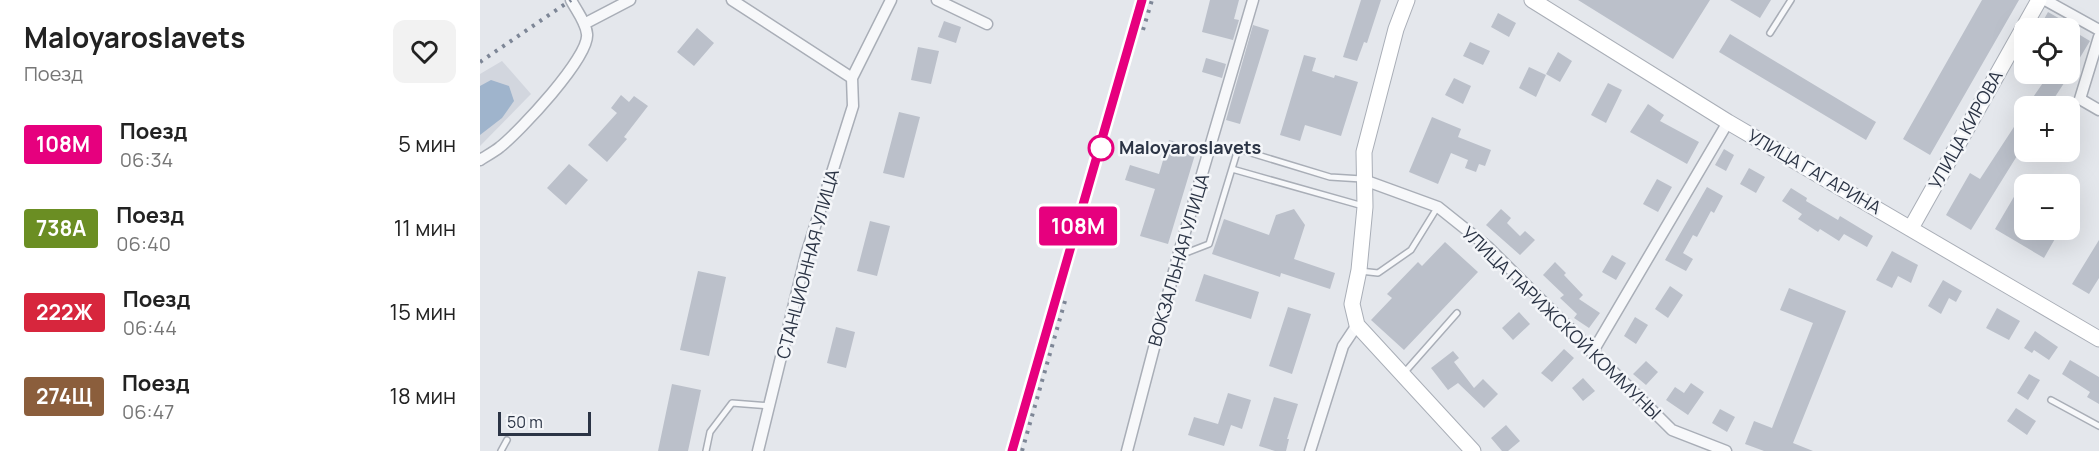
<!DOCTYPE html>
<html lang="ru">
<head>
<meta charset="utf-8">
<style>
	:root { --surface:#fff; --page:#f2f2f2; --text:#222; --muted:#767676 }
	body { margin:0; font-family:Manrope,sans-serif; background:var(--page); color:var(--text); height:100vh; display:flex; flex-direction:column; font-size:22px; white-space:nowrap }
	* { box-sizing:border-box; margin:0 }
	p { font-size:20px; color:var(--muted) }
	.icon { flex:none; width:33px; height:33px; fill:none; stroke:currentColor; stroke-width:2; stroke-linecap:round; stroke-linejoin:round }
	.map { position:relative; flex:1; overflow:hidden }
	.panel { display:flex; flex-direction:column; background:var(--surface); width:480px }
	.panel>* { flex:none }
	.badge { padding:0 12px; border-radius:4px; font-size:21px; line-height:39px }
	.fabs { position:absolute; left:1534px; top:18px; display:grid; gap:12px }
	.fabs a { display:grid; place-items:center; width:66px; height:66px; border-radius:12px; background:var(--surface); box-shadow:0 6px 24px #0002; font-size:30px }
	.scale { position:absolute; left:18px; bottom:15px; width:93px; box-sizing:border-box; padding-left:6px; border:3px solid #2b3445; border-top:0; font-size:16px; line-height:21px; white-space:nowrap; color:#2b3445; -webkit-text-stroke:4px #f4f6f9; paint-order:stroke }
	.map>.badge { position:absolute; translate:-50% -50%; box-shadow:0 0 0 3px #fff }
	.round { display:grid; place-items:center; flex:none; width:63px; height:63px; border-radius:12px; background:var(--page) }
	.overview { display:flex; align-items:center; justify-content:space-between; height:102px; padding:0 24px }
	h1 { font-size:28px; font-weight:700; line-height:45px }
	ul { padding:0; list-style:none }
	li { display:flex; align-items:center; gap:18px; height:84px; padding:0 24px }
	li div { flex:1 }
	li b { display:block; font-size:22px }
	li em { font-style:normal }
	li .badge { min-width:66px; font-weight:700; text-align:center }
	main { display:flex; flex:1; min-height:0 }
	.map>svg:first-child { display:block }
	.built { fill:#d2d6de }
	.water { fill:#9fb4cc }
	.building { fill:#bbc0ca }
	.lines { fill:none; stroke-linecap:round; stroke-linejoin:round }
	.lane-casing { stroke:#a9aeb7; stroke-width:8 }
	.street-casing { stroke:#a9aeb7; stroke-width:13 }
	.secondary-casing { stroke:#a9aeb7; stroke-width:17 }
	.lane { stroke:#f7f8fa; stroke-width:5 }
	.street { stroke:#f7f8fa; stroke-width:10 }
	.secondary { stroke:#fff; stroke-width:15 }
	.rail { stroke:#7d8696; stroke-width:4; stroke-dasharray:3 6; stroke-linecap:butt }
	.line-casing { stroke:#fff; stroke-width:14 }
	.line { stroke:#e6007e; stroke-width:9 }
	.stop-dot { fill:#fff; stroke:#e6007e; stroke-width:3 }
	.labels { text-anchor:middle; stroke-width:5; stroke-linejoin:round; paint-order:stroke }
	.street-label { font-size:18px; fill:#2b3445; stroke:#f4f6f9 }
	.stop-label { font-size:18px; font-weight:bold; fill:#2b3445; stroke:#f4f6f9; text-anchor:start }
</style>
</head>
<body>
<main>
<section class="panel">
<div class="overview"><div><h1>Maloyaroslavets</h1><p>Поезд</p></div><a class="round"><svg class="icon" aria-label="heart" viewBox="0 0 24 24"><path d="M12 20l-8-8c-3-5 5-10 8-4 3-6 11-1 8 4z"/></svg></a></div>
<ul>
<li><span class="badge" style="background:#e6007e;color:#fff">108М</span><div><b>Поезд</b><p>06:34</p></div><em>5 мин</em></li>
<li><span class="badge" style="background:#6b8e23;color:#fff">738А</span><div><b>Поезд</b><p>06:40</p></div><em>11 мин</em></li>
<li><span class="badge" style="background:#d7263d;color:#fff">222Ж</span><div><b>Поезд</b><p>06:44</p></div><em>15 мин</em></li>
<li><span class="badge" style="background:#8b5e3c;color:#fff">274Щ</span><div><b>Поезд</b><p>06:47</p></div><em>18 мин</em></li>
</ul>
</section>
<div class="map">
<svg width="1619" height="451" viewBox="0 0 1619 451">
	<rect width="100%" height="100%" fill="#e4e7ec"/>
	<path class="built" d="M22,61L51,94L0,146V74Z"/>
	<path class="water" d="M11,80L29,86L34,101L22,118L0,135V86Z"/>
	<path class="building" d="M730,0H759L754,19L759,20L753,40L722,32Z
		M881,0H901L887,43L884,42L877,61L863,57Z
		M1098,0H1230L1193,59Z
		M1250,0H1291L1280,18Z
		M1502,0H1539L1450,155L1423,139Z
		M1568,12L1582,20L1576,28L1563,21Z
		M1018,13L1036,23L1029,37L1011,27Z
		M464,21L481,27L476,43L458,37Z
		M773,25L789,30L760,124L746,120Z
		M217,28L234,43L214,66L197,52Z
		M1590,29L1610,41L1590,74L1569,106H1547L1569,74H1590Z
		M1250,34L1396,122L1386,140L1239,52Z
		M990,42L1010,51L1003,65L983,56Z
		M438,47L459,51L451,84L431,80Z
		M1078,52L1092,61L1080,82L1066,74Z
		M824,55L836,58L832,71L854,78L855,75L878,82L861,136L825,125L820,141L800,135Z
		M726,58L746,64L742,78L722,72Z
		M1049,67L1066,75L1056,97L1039,88Z
		M974,78L991,86L983,104L965,95Z
		M1128,83L1142,90L1126,123L1111,115Z
		M141,95L149,102L154,96L168,106L144,137L147,139L127,162L108,145L137,113L131,108Z
		M1168,104L1184,115L1180,121L1219,142L1207,164L1150,132Z
		M1545,110V143L1491,230L1466,215L1490,173L1500,179Z
		M419,112L440,117L424,178L403,173Z
		M952,117L981,129L978,137L1011,150L1005,166L999,164L996,172L985,168L988,160L971,153L958,184L929,172Z
		M689,140L717,148L688,244L660,236L675,189L645,180L650,165L679,174Z
		M1244,149L1254,155L1246,171L1235,165Z
		M89,164L108,180L86,205L67,188Z
		M1269,168L1285,177L1276,193L1260,184Z
		M1177,179L1192,187L1178,212L1163,204Z
		M1227,187L1243,196L1234,213L1231,211L1217,237L1213,235L1203,253L1213,259L1206,271L1185,260Z
		M1311,188L1327,198L1326,201L1358,220L1360,216L1393,236L1387,247L1364,234L1359,241L1340,229L1338,232L1318,219L1322,214L1302,201Z
		M1535,195L1545,201V230H1580L1564,258L1515,229Z
		M814,209L825,225L814,259L855,273L850,289L801,273L800,277L732,254L744,219L789,235L796,215Z
		M1021,209L1031,218L1027,223L1040,236L1045,231L1055,240L1040,255L1006,225Z
		M390,221L410,226L397,276L377,271Z
		M1619,240V278L1609,294L1592,284Z
		M965,242L998,272L924,350L891,320L912,298L907,294L938,262L942,266Z
		M1412,251L1438,265L1431,283L1418,276L1412,288L1396,280Z
		M1132,255L1146,263L1136,280L1122,272Z
		M1075,262L1086,273L1084,275L1103,295L1099,299L1120,313L1109,328L1094,318L1097,314L1080,298L1084,295L1063,275Z
		M218,271L246,277L229,356L200,350Z
		M724,274L779,292L771,319L715,301Z
		M1463,280L1482,291L1476,302L1469,298L1461,314L1448,306Z
		M1190,286L1203,295L1188,318L1175,309Z
		M1309,288L1366,311L1313,443L1333,451H1284L1265,444L1274,421L1292,428L1333,323L1300,310Z
		M808,307L831,314L812,374L789,366Z
		M1517,308L1540,321L1529,340L1506,328Z
		M1039,312L1050,324L1033,340L1022,328Z
		M1155,317L1168,325L1156,344L1144,336Z
		M356,327L375,332L366,368L347,363Z
		M1555,331L1578,347L1569,360L1554,350L1552,353L1544,348Z
		M1084,349L1094,358L1072,382L1061,373Z
		M973,351L979,358L974,362L994,388L1003,379L1018,394L1004,408L978,383L968,390L951,368Z
		M1590,360L1619,377V404L1607,397L1610,392L1582,374Z
		M1166,361L1178,372L1166,385L1153,374Z
		M1549,374L1560,380L1548,400L1537,393Z
		M1103,378L1115,391L1103,401L1092,388Z
		M1211,383L1224,392L1208,415L1186,400L1195,387L1204,393Z
		M192,384L221,390L208,451H178Z
		M748,393L771,400L762,429L751,425L744,446L708,435L714,417L738,424Z
		M794,397L818,404L807,439H809L806,451H795L779,446Z
		M1536,408L1556,421L1547,435L1527,421Z
		M1240,409L1255,417L1247,432L1232,423Z
		M1026,425L1040,441L1028,451H1022L1011,438Z"/>
	<g class="lines">
		<defs>
			<path id="lane" d="M1290,33L1311,0
				M752,169L883,206
				M698,256L729,244L758,149L850,177L882,179
				M880,271L898,273L931,250L957,208
				M924,373L977,313
				M1571,400L1619,426
				M21,451L27,440
				M226,451L230,432L252,403L290,406"/>
			<path id="street" d="M252,0L372,78
				M457,0L507,24
				M1565,0L1619,30
				M104,24L150,0
				M1619,37L1600,99L1619,110
				M0,160C6,156 14,152 20,147C39,132 110,57 107,34C106,22 96,10 91,0
				M884,180L958,207L1008,247L1192,430L1246,451
				M1112,353L1248,122
				M278,451L326,255L373,106L372,78L411,0
				M647,451L698,256L773,0
				M830,451L863,346L877,325"/>
			<path id="secondary" d="M927,0L916,29L884,152L885,207L879,270L872,304L877,325L993,451
				M1052,0L1248,122L1619,339
				M1431,228L1559,0"/>
		</defs>
		<use href="#lane" class="lane-casing"/>
		<use href="#street" class="street-casing"/>
		<use href="#secondary" class="secondary-casing"/>
		<use href="#lane" class="lane"/>
		<use href="#street" class="street"/>
		<use href="#secondary" class="secondary"/>
		<path class="rail" d="M663,30L672,0
			M0,62L91,0
			M532,451L662,0
			M542,451L585,301"/>
	</g>
	<g class="lines">
		<defs>
			<path id="line" d="M532,451L662,0"/>
		</defs>
		<use href="#line" class="line-casing"/>
		<use href="#line" class="line"/>
	</g>
	<circle class="stop-dot" cx="621" cy="148" r="12"/>
	<g class="labels">
		<g class="street-label">
			<text transform="translate(1486 130) rotate(-61)" y="6">УЛИЦА КИРОВА</text>
			<text transform="translate(1334 172) rotate(30)" y="6">УЛИЦА ГАГАРИНА</text>
			<text transform="translate(699 260) rotate(-74)" y="6">ВОКЗАЛЬНАЯ УЛИЦА</text>
			<text transform="translate(328 264) rotate(-75)" y="6">СТАНЦИОННАЯ УЛИЦА</text>
			<text transform="translate(1081 323) rotate(44)" y="6">УЛИЦА ПАРИЖСКОЙ КОММУНЫ</text>
		</g>
		<g class="stop-label">
			<text x="639" y="154">Maloyaroslavets</text>
		</g>
	</g>
</svg>
<div class="fabs">
<a><svg class="icon" aria-label="locate" viewBox="0 0 24 24"><circle cx="12" cy="12" r="6"/><path d="M12 2v4M12 18v4M2 12h4M18 12h4"/></svg></a>
<a>+</a>
<a>−</a>
</div>
<div class="scale">50 m</div>
<b class="badge" style="left:598px;top:226px;background:#e6007e;color:#fff">108М</b>
</div>
</main>
</body>
</html>
